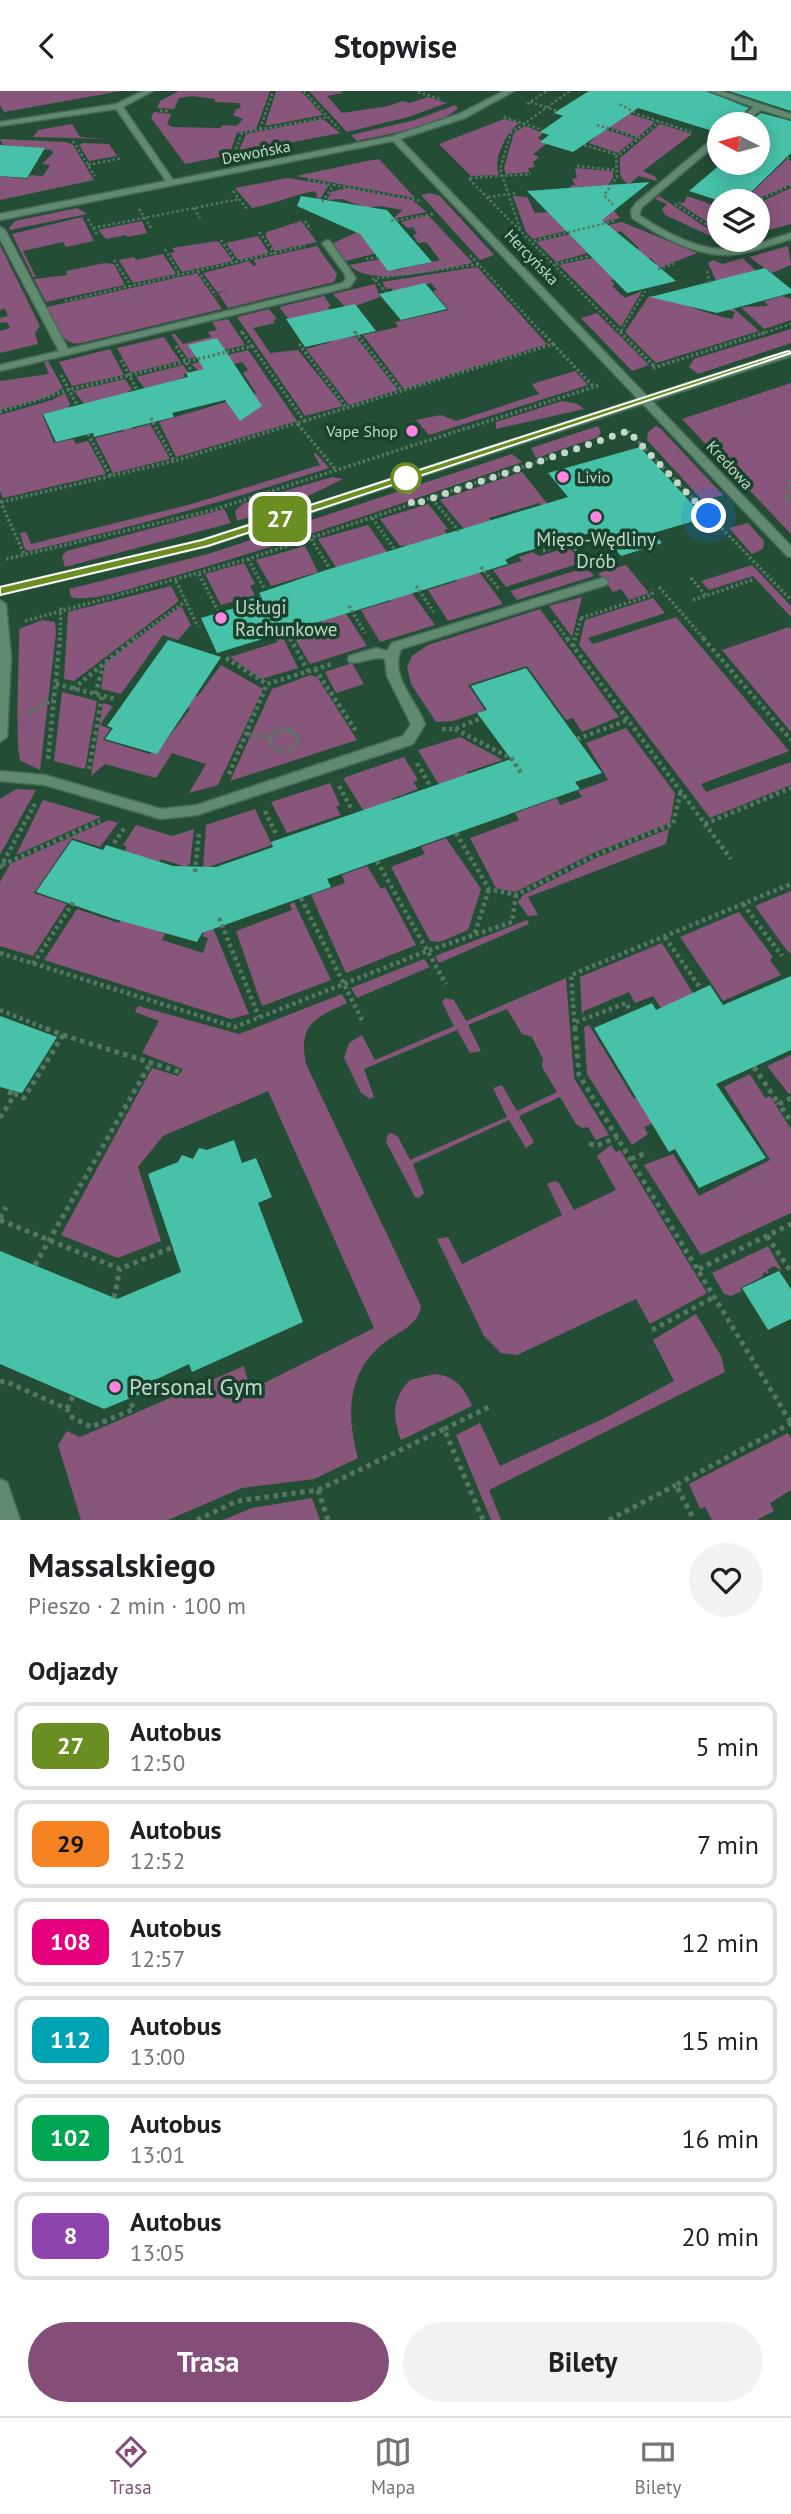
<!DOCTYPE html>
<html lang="pl">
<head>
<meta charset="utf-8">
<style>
	:root { --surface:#fff; --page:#f2f2f2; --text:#202124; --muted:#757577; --line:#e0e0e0; --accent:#844e79 }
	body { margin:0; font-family:"PT Sans",sans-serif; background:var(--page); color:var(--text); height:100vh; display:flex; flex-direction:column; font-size:26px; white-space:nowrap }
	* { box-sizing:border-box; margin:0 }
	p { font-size:23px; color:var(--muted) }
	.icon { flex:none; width:38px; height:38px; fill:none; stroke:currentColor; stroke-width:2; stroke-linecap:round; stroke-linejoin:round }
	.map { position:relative; height:1429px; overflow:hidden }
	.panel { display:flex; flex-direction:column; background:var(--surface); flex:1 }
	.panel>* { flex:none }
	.badge { padding:0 14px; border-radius:10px; font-size:24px; line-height:46px }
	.needle { width:46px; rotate:276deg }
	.buttons { position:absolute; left:707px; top:21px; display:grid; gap:14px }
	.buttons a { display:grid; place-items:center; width:63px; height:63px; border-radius:50%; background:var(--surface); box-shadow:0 4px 18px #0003; font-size:35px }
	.you { position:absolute; width:35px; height:35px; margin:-18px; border:5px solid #fff; border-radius:50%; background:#1a73e8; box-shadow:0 0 0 10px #1a73e833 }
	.map>.badge { position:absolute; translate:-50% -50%; box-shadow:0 0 0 4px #fff }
	h2 { padding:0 28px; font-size:26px; line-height:63px }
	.round { display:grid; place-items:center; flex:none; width:74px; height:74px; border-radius:37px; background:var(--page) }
	.headline { display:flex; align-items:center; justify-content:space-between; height:119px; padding:0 28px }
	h1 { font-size:33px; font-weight:600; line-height:52px }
	.action { display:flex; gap:14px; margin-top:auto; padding:14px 28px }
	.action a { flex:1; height:80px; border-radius:42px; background:var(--accent); color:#fff; font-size:28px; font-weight:600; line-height:80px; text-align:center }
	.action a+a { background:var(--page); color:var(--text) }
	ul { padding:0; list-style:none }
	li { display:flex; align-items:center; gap:21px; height:88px; margin:0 14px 10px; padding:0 14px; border:4px solid var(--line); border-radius:14px }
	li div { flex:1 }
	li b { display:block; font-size:26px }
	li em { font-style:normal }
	li .badge { min-width:77px; font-weight:700; text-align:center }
	header { display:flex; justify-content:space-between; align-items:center; height:91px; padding:0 28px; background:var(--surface); font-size:32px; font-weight:600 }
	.tabs { display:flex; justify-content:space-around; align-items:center; height:98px; border-top:2px solid var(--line); background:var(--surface); font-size:19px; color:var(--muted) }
	.tabs a { display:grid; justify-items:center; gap:4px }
	.tabs .active { color:var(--accent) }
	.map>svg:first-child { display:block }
	.green { fill:#88567b }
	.building { fill:#47c2a9 }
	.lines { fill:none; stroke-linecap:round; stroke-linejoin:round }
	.service-casing { stroke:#476a58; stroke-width:3 }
	.minor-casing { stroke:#476a58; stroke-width:3 }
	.path-far3 { stroke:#557864; stroke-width:2.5; stroke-dasharray:2.5 2.5; stroke-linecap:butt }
	.path-far2 { stroke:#557864; stroke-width:3.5; stroke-dasharray:2.5 2.5; stroke-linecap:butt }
	.path-far1 { stroke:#557864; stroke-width:4.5; stroke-dasharray:3.5 3.5; stroke-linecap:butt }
	.path { stroke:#557864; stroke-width:5; stroke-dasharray:4.5 4.5; stroke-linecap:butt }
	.service { fill:#608b71; fill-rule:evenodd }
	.minor { fill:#608b71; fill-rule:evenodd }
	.line { fill:#6b8e23; stroke:#fff; stroke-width:2 }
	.walk { stroke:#c2d8ca; stroke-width:7; stroke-dasharray:0 12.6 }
	.poi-dot { fill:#fe86e1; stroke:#19422c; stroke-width:2.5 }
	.stop-dot { fill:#fff; stroke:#6b8e23; stroke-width:3.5 }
	.labels { text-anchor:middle; stroke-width:7; stroke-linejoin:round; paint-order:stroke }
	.far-street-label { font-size:16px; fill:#c2d8ca; stroke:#19422c }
	.far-poi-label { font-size:16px; fill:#c2d8ca; stroke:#19422c; text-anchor:end }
	.poi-label { font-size:19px; fill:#c2d8ca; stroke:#19422c }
	.near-poi-label { font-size:23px; fill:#c2d8ca; stroke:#19422c; text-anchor:start }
</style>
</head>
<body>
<header><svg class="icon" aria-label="back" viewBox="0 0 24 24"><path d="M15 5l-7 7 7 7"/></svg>Stopwise<svg class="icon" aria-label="share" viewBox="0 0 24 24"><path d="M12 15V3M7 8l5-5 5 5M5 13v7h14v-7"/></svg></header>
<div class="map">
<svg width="791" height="1429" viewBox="0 0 791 1429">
	<rect width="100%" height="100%" fill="#244d36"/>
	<path class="green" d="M0,0H121L4,21L0,14Z
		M179,0H270L256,38L237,42L229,64L185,73L151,27L154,21L171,23L167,33L172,36L220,37L223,34L237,35L243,28L233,24L236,18L241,17L239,12L215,11V8L192,5L179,7L174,18L157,17L160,10Z
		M276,0H301L323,24L265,35Z
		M309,0H341L342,2L327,5L342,22L389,15L402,10L410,12L428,6L447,12L408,26L347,41Z
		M455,14L458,17C444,34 380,45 357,50L351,44L415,29Z
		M624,21L655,31L638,46L600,33Z
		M323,28L340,42L238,62L246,43Z
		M504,28L519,32C507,41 492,68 499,84L471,85L439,53Z
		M72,33L80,46L105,48L33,46L38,39Z
		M660,33L692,43L643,80L656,86L657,90L639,85L629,93C618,89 620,77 620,67Z
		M525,35L543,42L538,47L546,53L533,63L539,66L533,71L535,76L528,77L530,81L506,83L504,77L514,42Z
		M597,36L635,48L618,62L589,52L598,44Z
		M0,48L66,51L73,54L94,89L0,109V85L27,88L30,84L43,85L50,74L42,73L53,62L51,59L3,54Z
		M83,52L109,53L117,65L89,70L79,54Z
		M379,68L415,107L296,85L367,70Z
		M787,68L791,70V93L753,110H743Z
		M575,77L613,80V87L601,104L620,127L533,148L526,141L513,105L527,106L535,122L581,119L570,95L575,94L572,88L577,87Z
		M288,87L329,94L320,108L315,106L318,105L314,100C290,105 278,112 252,117L235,97Z
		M346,97L412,109L427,121L392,128L403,119L379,115L367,117L342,108L327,109L331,101Z
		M791,97V133L758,142V112Z
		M430,102L440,105L494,164L480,169L421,104Z
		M659,105L719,145V149L729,151L717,148L665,124L662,118L667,113L655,108Z
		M687,105L719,116V139L677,111L684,112Z
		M77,117L87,123L10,139L9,137L15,130Z
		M428,124L473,172C442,177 372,198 349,174L386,167L397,179L440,169L426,151L418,152L413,144L417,143L413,136L407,137L401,131Z
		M82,126L94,150L66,156L63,151L23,160L36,186H33L12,143Z
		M142,130L147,142L128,146L126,144L106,148L98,139Z
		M301,130L317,151L275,160L265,144L267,141Z
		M622,131L697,162L659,177L650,175L656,173L651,167L645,169L633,160L639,157L621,140L581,150L591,161L556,171L536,151Z
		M358,141L377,162L346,170L333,152Z
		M258,145L269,162L238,169L226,152Z
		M218,150L233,170L182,181L170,162L175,161L172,157Z
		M0,154L40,235L35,242L38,253L0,262V240L10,237L7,231L0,232V227L8,225L5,218L0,219Z
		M317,155L337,183L334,191L228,217L218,202L226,200L217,201L203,182L249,170L253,175L257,174L253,169Z
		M788,155L791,174L772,182L749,166Z
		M163,163L176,183L133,192L119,169L134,166L136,169Z
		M596,166L614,188L611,189L615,194L612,195L625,207L642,200L621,236L559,174Z
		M743,167L756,180L717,192L708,172L713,169L722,173Z
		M105,172L114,173L125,194L46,211L34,188L67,184L66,180Z
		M477,176L547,253L404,298L363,244L398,236L395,231L449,219L433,200L437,199L431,192L394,201L391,197L386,198L382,191Z
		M197,182L222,218L82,252C60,256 55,232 47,216Z
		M375,193L380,206L347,218L333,203Z
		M324,205L331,215L328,216L330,219L291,231L279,216Z
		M649,205C683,210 700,222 732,228L735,221L728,219L731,215L759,240L656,272L625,241Z
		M782,205L791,208V229L764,238L741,216L768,215L764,210Z
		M269,218L277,228L273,229L275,232L253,237L270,262L298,259L343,315L305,325L237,226Z
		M597,222L649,274L632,280L581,227Z
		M228,228L245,254L188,268L171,243H175L183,253L211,246L208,241L217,239L212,231Z
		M791,238V252L698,283L689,276L694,268Z
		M344,245L347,247L355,245L398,299L349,314L306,258L331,251L330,248Z
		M164,246L180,270L131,282L117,257Z
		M110,258L124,284L72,295L59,271Z
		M248,259L297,330L176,366L159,331L256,302L243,282L248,279L242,271L200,281L191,273Z
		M48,270L63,297L47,306L0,319V290L49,283L44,271Z
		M183,274L188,281L184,283L185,286L146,299L136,286Z
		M575,280L588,294L429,344L416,329L441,324L456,330L539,303L532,293Z
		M125,288L132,299L128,300L129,303L86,315L74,300Z
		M791,292V443L682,328Z
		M65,302L70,313L68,317L42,323L54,352L73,348L76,353L88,350L106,383L3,407L0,400V324L52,309Z
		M562,310L578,313L584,318L496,338V331Z
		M130,333L132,338L150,333L170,368L113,382L95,347L124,340L123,335Z
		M598,335L601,341L598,346L536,367L531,357Z
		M656,335L661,338L723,404L703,410L647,349L648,341Z
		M315,361L329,377C229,409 131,437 29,460L25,458L20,442L26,441L31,453L188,414L320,374L314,364Z
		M512,363L522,371C404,412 285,453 164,488C140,494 94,512 71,506L69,498L208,463Z
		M522,381L575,447L570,449L539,412L489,427L495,435L468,443L440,409Z
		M332,386L343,388L296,411L237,430L235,420L244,412Z
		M428,413L448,438L444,439L447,443L408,459L404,454L400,455L380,428Z
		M224,418L231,432L65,476L62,465L67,460Z
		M748,432L764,450L763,458L752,463L729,437Z
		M368,434L387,461L339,481L318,448Z
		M305,455L318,481L271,495L256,469Z
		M568,456L583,471L506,496L493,479L522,470L519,466L532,461L540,465Z
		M244,472L255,493L250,495L255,504L221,514L205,483Z
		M626,474L649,502L629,509L621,498L613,501L598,482Z
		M752,474L791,515V526L753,485L709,499L701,490Z
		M587,476L594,485L517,509L510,500Z
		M477,478L503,513L448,530L428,499L457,490L454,485Z
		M171,495L179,510L74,590L64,588L68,521Z
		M409,498L435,534L380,551L361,519L391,510L388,505Z
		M582,506L572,546L549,515Z
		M653,507L665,522L588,547L593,553L676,526L789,660L701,693L706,701L791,671V694L710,727L579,554L585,529Z
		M181,515L191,534L178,549L163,544L121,603L101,598L105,572Z
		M343,518L367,555L310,573L291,541L322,531L319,526Z
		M540,518L619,626L582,641L573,627L566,629L527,575L468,594L485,619L453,630L436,631L411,593L407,576L412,565L428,554Z
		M42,529L55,531L56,542L40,679L21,670C14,660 20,560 19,538Z
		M789,536L791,538V641L722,559Z
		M281,543L298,577L261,588L230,566L278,551L275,545Z
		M352,572L364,593L336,602L325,581Z
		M221,574L263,598L218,694L189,702L206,673L172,662L156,687L105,673L91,685L103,612L113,615L100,634L110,638L103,649L150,663L157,653L163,654L190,618L184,615L192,604L198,605Z
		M311,584L317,586L357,649L230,690L272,598Z
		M62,601L97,610L85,678L54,670Z
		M626,637L675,702L670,732L593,762L515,801L496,797L470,747L519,729L515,722L557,707L560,714L582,706L578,700L608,689L586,652Z
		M460,646L503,669L467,681L470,687L441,697L418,659Z
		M404,666L418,689L413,691L418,698L392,708L394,712L365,722L343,687Z
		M330,692L340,714L336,716L341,724L287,742L271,711Z
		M16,698L36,699L0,764V708Z
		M43,709L101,726L16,764Z
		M255,718L272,754L203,778L206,734Z
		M109,729L118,732L100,756L72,747L34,802L67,813L33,865L0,855V791L10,773Z
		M136,734L172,745L194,738L190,773L186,776L161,768L157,774L123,763L127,756L123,754Z
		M669,738L666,753L528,806L538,824L528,825L518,811L523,804L598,766Z
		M446,747L481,798L468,839L440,851L430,850L391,776L425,763L421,756Z
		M367,775L381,798L385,796L416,854L346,882L311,804L345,792L342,784Z
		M791,800V862L787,860L755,815Z
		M294,811L331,889L262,915L236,840L292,819L290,813Z
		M77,818L119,832L125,823L165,843L162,849L203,862L208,847L202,845L206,839L213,837L249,923L231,928L44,869Z
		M739,821L773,866L770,869L781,884L723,910L680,846Z
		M527,829L529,833L439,872L435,865Z
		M662,852L702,917L695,969L653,905L635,912L629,901L584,920L582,924L580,886Z
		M424,868L430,876L357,907L351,897Z
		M566,887L574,987L609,1044L596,1049L588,1036L582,1037L576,1033L560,1006L519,1025L534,1051L526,1057L509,1029L413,1073L424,1102L419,1107L415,1106L386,1051L388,1043L392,1042L398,1046L410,1069L507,1026L493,997L502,994L517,1020L557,1001L542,976L543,968L532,946L522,943L507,918L468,934L481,960L470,962L457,939L364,978L374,1006L370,1008L361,1002L344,967L349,952L362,944L375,969L454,935L442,911L445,907L454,909L466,930Z
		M342,903L347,912C314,927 298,934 306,973L421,1215C418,1235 398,1241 384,1252C347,1280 346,1326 358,1367L314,1388L242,1397L168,1429H81L58,1354L67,1340L80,1346L244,1275L250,1299L374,1237L268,1000L163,1045L138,1076L161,1150L118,1167L61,1144L152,977L178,985L183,978L142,962L159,930L135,921L138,915L131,913L239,943Z
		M589,934L634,1008L637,1006L653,1032L644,1036L648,1043L632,1054L587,983L584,936Z
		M791,964V1002L789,1003L767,975Z
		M750,983L765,1007L770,1005L791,1038V1122L701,1164L644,1074L673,1063L699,1105L770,1069L724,996Z
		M611,1054L616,1061L620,1059L707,1202L650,1233L636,1208L517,1264L501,1262L484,1245L437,1148L448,1146L462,1173L562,1124L547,1093L555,1090L559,1092L574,1119L616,1099L597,1065Z
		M768,1155L782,1180L774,1175L767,1179L769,1183L764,1181L762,1186L740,1197L742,1200L731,1205L724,1203L712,1182Z
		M696,1223L721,1265L725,1281L489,1399L501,1429H491L456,1344L480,1332L500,1375L605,1327L674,1290L653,1249Z
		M435,1283C455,1285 465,1297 472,1315L401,1349C392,1326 392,1307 410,1289Z
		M788,1342L791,1348V1399L770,1412L774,1420L757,1429H712L705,1416L700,1418L689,1393Z
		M312,1407L320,1429H223L252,1417Z"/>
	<path class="building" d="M589,0H706L749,17L731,33H719V42L638,17L573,61L540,51L549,44L540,41L563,25L554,22Z
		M729,0H791V20Z
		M761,22L791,30V62L742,110H720L689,100L722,72H758V33H746Z
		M0,54L45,57L27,87L0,85Z
		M650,91L602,129L676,190L627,202L527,100Z
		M301,105L387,119L432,171L388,180L360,143L297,115Z
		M765,177L791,198V202L717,222L650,206Z
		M425,192L447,218L401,229L379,203Z
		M355,213L376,240L305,256L286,228Z
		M217,247L262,315L240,330L225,309L172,322L174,326L94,346L93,342L56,351L43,323L188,286L186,282L204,278L188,254Z
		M640,356L705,427L653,442L662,452L621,465L600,439L517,463L505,469L508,473L217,562L201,527L238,516L236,512L261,505L259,502L323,480L568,406L548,382Z
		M168,549L221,566L157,663L105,648L113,637L107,635Z
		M526,577L602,682L575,691L580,698L327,788L331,796L202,842L197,851L111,827L36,801L72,749L103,759L106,754L173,775L216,776L273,756L271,751L511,668L477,622L487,619L471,595Z
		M791,885V959L716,993L766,1067L699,1097L675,1058L669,1061L594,937L652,912L656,919L710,894L723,914Z
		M0,925L57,946L22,1002L0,996Z
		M234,1049L242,1072L256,1067L272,1106L258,1112L303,1231L192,1281L189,1273L144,1294L145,1301L104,1318L0,1273V1160L117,1208L181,1181L148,1083L178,1071L182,1064L193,1068L199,1057L207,1059Z
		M779,1180L791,1198V1228L768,1239L742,1197Z"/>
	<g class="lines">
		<defs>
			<path id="service" d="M0,1388L7,1391L20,1429H0Z"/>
			<path id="minor" d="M143,0H153L123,16L173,89L393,45L459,23L504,0H514L465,27L400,48L647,305L791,259V265L652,310L791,455V466L787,465L643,313L208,455L0,504V496L202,449L638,308L393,50L0,129V123L166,90L116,18L0,35V31L116,13Z
				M709,0H721L791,23V28L761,19L742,33H733L754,16Z
				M716,45H719V51L642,116L639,124C663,140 697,159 726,158C749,158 770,148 791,142V148C771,154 749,163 728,164C695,165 658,144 632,127L631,119L636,112Z
				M0,136L5,139L68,258L343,192L346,187L344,182L322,152L327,149L330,150L356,187L350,196L0,280V274L59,260L0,148Z
				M602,487L606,488L608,491L606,494L401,558C389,585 416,609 425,633L413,653L197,724L161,728L45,694L0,690V680L45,684L161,718L197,714L403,645L411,633L387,585L385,568C372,564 362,574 349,571L348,568L349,565L376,557L387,560L392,552Z
				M0,509L6,513L11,566L7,646L0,651Z"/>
		</defs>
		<use href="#service" class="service-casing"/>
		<use href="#minor" class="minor-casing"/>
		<path class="path-far3" d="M304,0L339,38
			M418,1L440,8
			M530,11L557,20
			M527,13L547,0
			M620,13L637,23L691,41
			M160,20H170
			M504,26L543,39
			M597,34L638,47
			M260,38L273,0
			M73,50L95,85
			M584,54L618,64
			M236,58L242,42L328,26
			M787,67L791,68
			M88,74L122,67
			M577,75L617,79
			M470,87L531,83
			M469,88L622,243
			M308,89L334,94
			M233,100L247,118
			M488,106L517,102
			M757,110L791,94
			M322,111L334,94L422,110
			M675,113L709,135
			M613,114L604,104L617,86L616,66L659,31
			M194,117L200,127
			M139,118L151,137
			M88,128L98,145
			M305,130L311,139
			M391,130L434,123
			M93,137L240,108
			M520,138L500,78L511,42L570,0
			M259,141L275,163
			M221,149L236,171
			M534,150L614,130
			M165,158L180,184
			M470,164L543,243
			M366,168L377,166
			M114,169L131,195
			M556,173L589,165
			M658,178L674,173
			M198,180L216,205
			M707,180L710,192
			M372,188L481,173
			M375,189L386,201
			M65,210L305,155
			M241,240L243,243
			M354,240L356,243
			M621,240L645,200
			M761,243L791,233"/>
		<path class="path-far2" d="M355,241L402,300
			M620,241L655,276
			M299,253L347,317
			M553,253L594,296
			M176,255L192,281
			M252,255L304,330L297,332L336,379
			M121,269L137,299
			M653,277L766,241
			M61,284L77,314
			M0,321L68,299L252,255L242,241
			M151,327L174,370
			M304,330L553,253L542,241
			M628,340L791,509
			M88,343L111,386
			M791,389L785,409L791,407
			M432,408L459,440
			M0,410L25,465
			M1,411L174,370L297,332
			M372,427L395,459
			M587,447L570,452L588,474
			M311,448L330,478
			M543,460L570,452
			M6,468L213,419L600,294
			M248,468L264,497
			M481,476L499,498
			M199,483L219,522
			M691,487L706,505
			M176,490L198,536
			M416,495L434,521
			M659,496L705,549
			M693,509L752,489
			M349,515L365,542
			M581,527L652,504L653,498
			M25,530L248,468L552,366
			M554,530L568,549
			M286,541L291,549
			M60,549L61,516
			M132,549L186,510
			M575,549L581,527"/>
		<path class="path-far1" d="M290,547L308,580
			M567,547L731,768
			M703,547L791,649
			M573,556L575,547
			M226,567L267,593
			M315,578L356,640
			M56,593L115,608
			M73,598L135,547
			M95,603L103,576L100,574
			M28,623L53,608
			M442,638H455L481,627
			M455,638L512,668L521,682
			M289,639L299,646L294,658L280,661L270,653L275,641Z
			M247,643L273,647
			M577,648L628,629
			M48,668L60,547
			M417,672L429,693
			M89,678L102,605
			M229,683L267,593L332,573
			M339,695L352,719
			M265,720L277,745
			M705,733L791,697
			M456,742L489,798L516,804L598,763L673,733L681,699
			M114,752L126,735
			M377,770L446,893
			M2,774L100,730
			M0,777L35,713
			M195,781L199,743
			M301,807L362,929
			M743,813L782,865
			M219,827L259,926
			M475,842L489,798
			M665,846L701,898
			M0,862L235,936L427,860L512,831L516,804
			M33,873L75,809
			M0,919L47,938
			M576,931L626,912L631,921
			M575,938L571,884L791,793"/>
		<path class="path" d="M575,936L579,984L791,1332
			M63,944L180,981
			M754,976L779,1013
			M8,1001L15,1003
			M791,1007L779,1013L791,1030
			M0,1027L15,1003L24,1007L63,944L42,936
			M589,1053L598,1054L618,1046
			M631,1068L648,1061
			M0,1127L6,1116
			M0,1129L120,1178L173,1156
			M767,1145L791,1181
			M35,1174L151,971
			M699,1178L791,1133
			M114,1207L120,1178
			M652,1239L716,1205
			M0,1291L5,1290L67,1318L70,1325L91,1336L134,1318L129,1308
			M67,1318L73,1305
			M444,1338L491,1315
			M318,1399L328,1429
			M692,1425L676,1394L791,1332
			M197,1429L237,1410L318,1399L444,1338L483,1429
			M609,1429L676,1394"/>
		<use href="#service" class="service"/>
		<use href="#minor" class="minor"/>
	</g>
	<path class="line" d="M788,260L791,262L208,455L0,504V496L202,449Z"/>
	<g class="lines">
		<path class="walk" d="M406,387L412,414L628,340L709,425"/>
	</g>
	<g class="poi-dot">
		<circle cx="412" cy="340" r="7"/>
		<circle cx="563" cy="386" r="7"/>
		<circle cx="596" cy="426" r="7"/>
		<circle cx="221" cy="527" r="7"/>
		<circle cx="115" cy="1296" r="7"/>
	</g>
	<circle class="stop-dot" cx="406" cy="387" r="14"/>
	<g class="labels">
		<g class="far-street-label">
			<text transform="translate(256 61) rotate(-11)" y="6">Dewońska</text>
			<text transform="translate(532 166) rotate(46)" y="6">Hercyńska</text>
			<text transform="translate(730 374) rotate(47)" y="6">Kredowa</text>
		</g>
		<g class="far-poi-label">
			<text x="398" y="346">Vape Shop</text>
			<text x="577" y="392" text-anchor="start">Livio</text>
		</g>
		<g class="poi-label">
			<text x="596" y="455">Mięso-Wędliny<tspan x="596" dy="22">Drób</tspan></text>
			<text x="235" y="523" text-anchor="start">Usługi<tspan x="235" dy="22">Rachunkowe</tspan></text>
		</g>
		<g class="near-poi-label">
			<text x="129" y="1304">Personal Gym</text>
		</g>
	</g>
</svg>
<div class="buttons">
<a><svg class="needle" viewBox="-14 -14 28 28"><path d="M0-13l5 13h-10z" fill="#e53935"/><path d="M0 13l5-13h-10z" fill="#757577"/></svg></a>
<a><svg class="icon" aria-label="layers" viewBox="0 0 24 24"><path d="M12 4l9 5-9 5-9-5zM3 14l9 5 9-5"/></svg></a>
</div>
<div class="you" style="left:709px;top:425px"></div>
<b class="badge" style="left:280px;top:428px;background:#6b8e23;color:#fff">27</b>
</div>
<section class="panel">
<div class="headline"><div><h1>Massalskiego</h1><p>Pieszo · 2 min · 100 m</p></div><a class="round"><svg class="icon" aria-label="heart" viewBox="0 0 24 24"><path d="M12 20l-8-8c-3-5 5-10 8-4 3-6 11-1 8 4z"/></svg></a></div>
<h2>Odjazdy</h2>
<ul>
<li><span class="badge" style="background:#6b8e23;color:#fff">27</span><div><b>Autobus</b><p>12:50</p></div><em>5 min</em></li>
<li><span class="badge" style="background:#f58220;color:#111">29</span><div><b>Autobus</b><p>12:52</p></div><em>7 min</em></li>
<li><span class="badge" style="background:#e6007e;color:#fff">108</span><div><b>Autobus</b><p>12:57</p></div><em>12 min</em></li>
<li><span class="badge" style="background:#00a3b4;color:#fff">112</span><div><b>Autobus</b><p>13:00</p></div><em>15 min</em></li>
<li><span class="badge" style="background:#00a651;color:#fff">102</span><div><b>Autobus</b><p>13:01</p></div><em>16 min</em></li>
<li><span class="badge" style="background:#8e44ad;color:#fff">8</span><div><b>Autobus</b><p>13:05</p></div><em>20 min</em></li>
</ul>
<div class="action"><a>Trasa</a><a>Bilety</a></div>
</section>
<nav class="tabs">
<a class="active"><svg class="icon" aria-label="directions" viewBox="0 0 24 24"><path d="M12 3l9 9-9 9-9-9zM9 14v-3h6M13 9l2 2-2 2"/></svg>Trasa</a>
<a><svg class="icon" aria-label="map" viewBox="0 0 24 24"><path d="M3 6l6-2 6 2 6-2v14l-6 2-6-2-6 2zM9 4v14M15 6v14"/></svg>Mapa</a>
<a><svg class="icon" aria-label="tickets" viewBox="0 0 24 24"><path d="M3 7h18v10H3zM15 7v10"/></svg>Bilety</a>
</nav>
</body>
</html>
